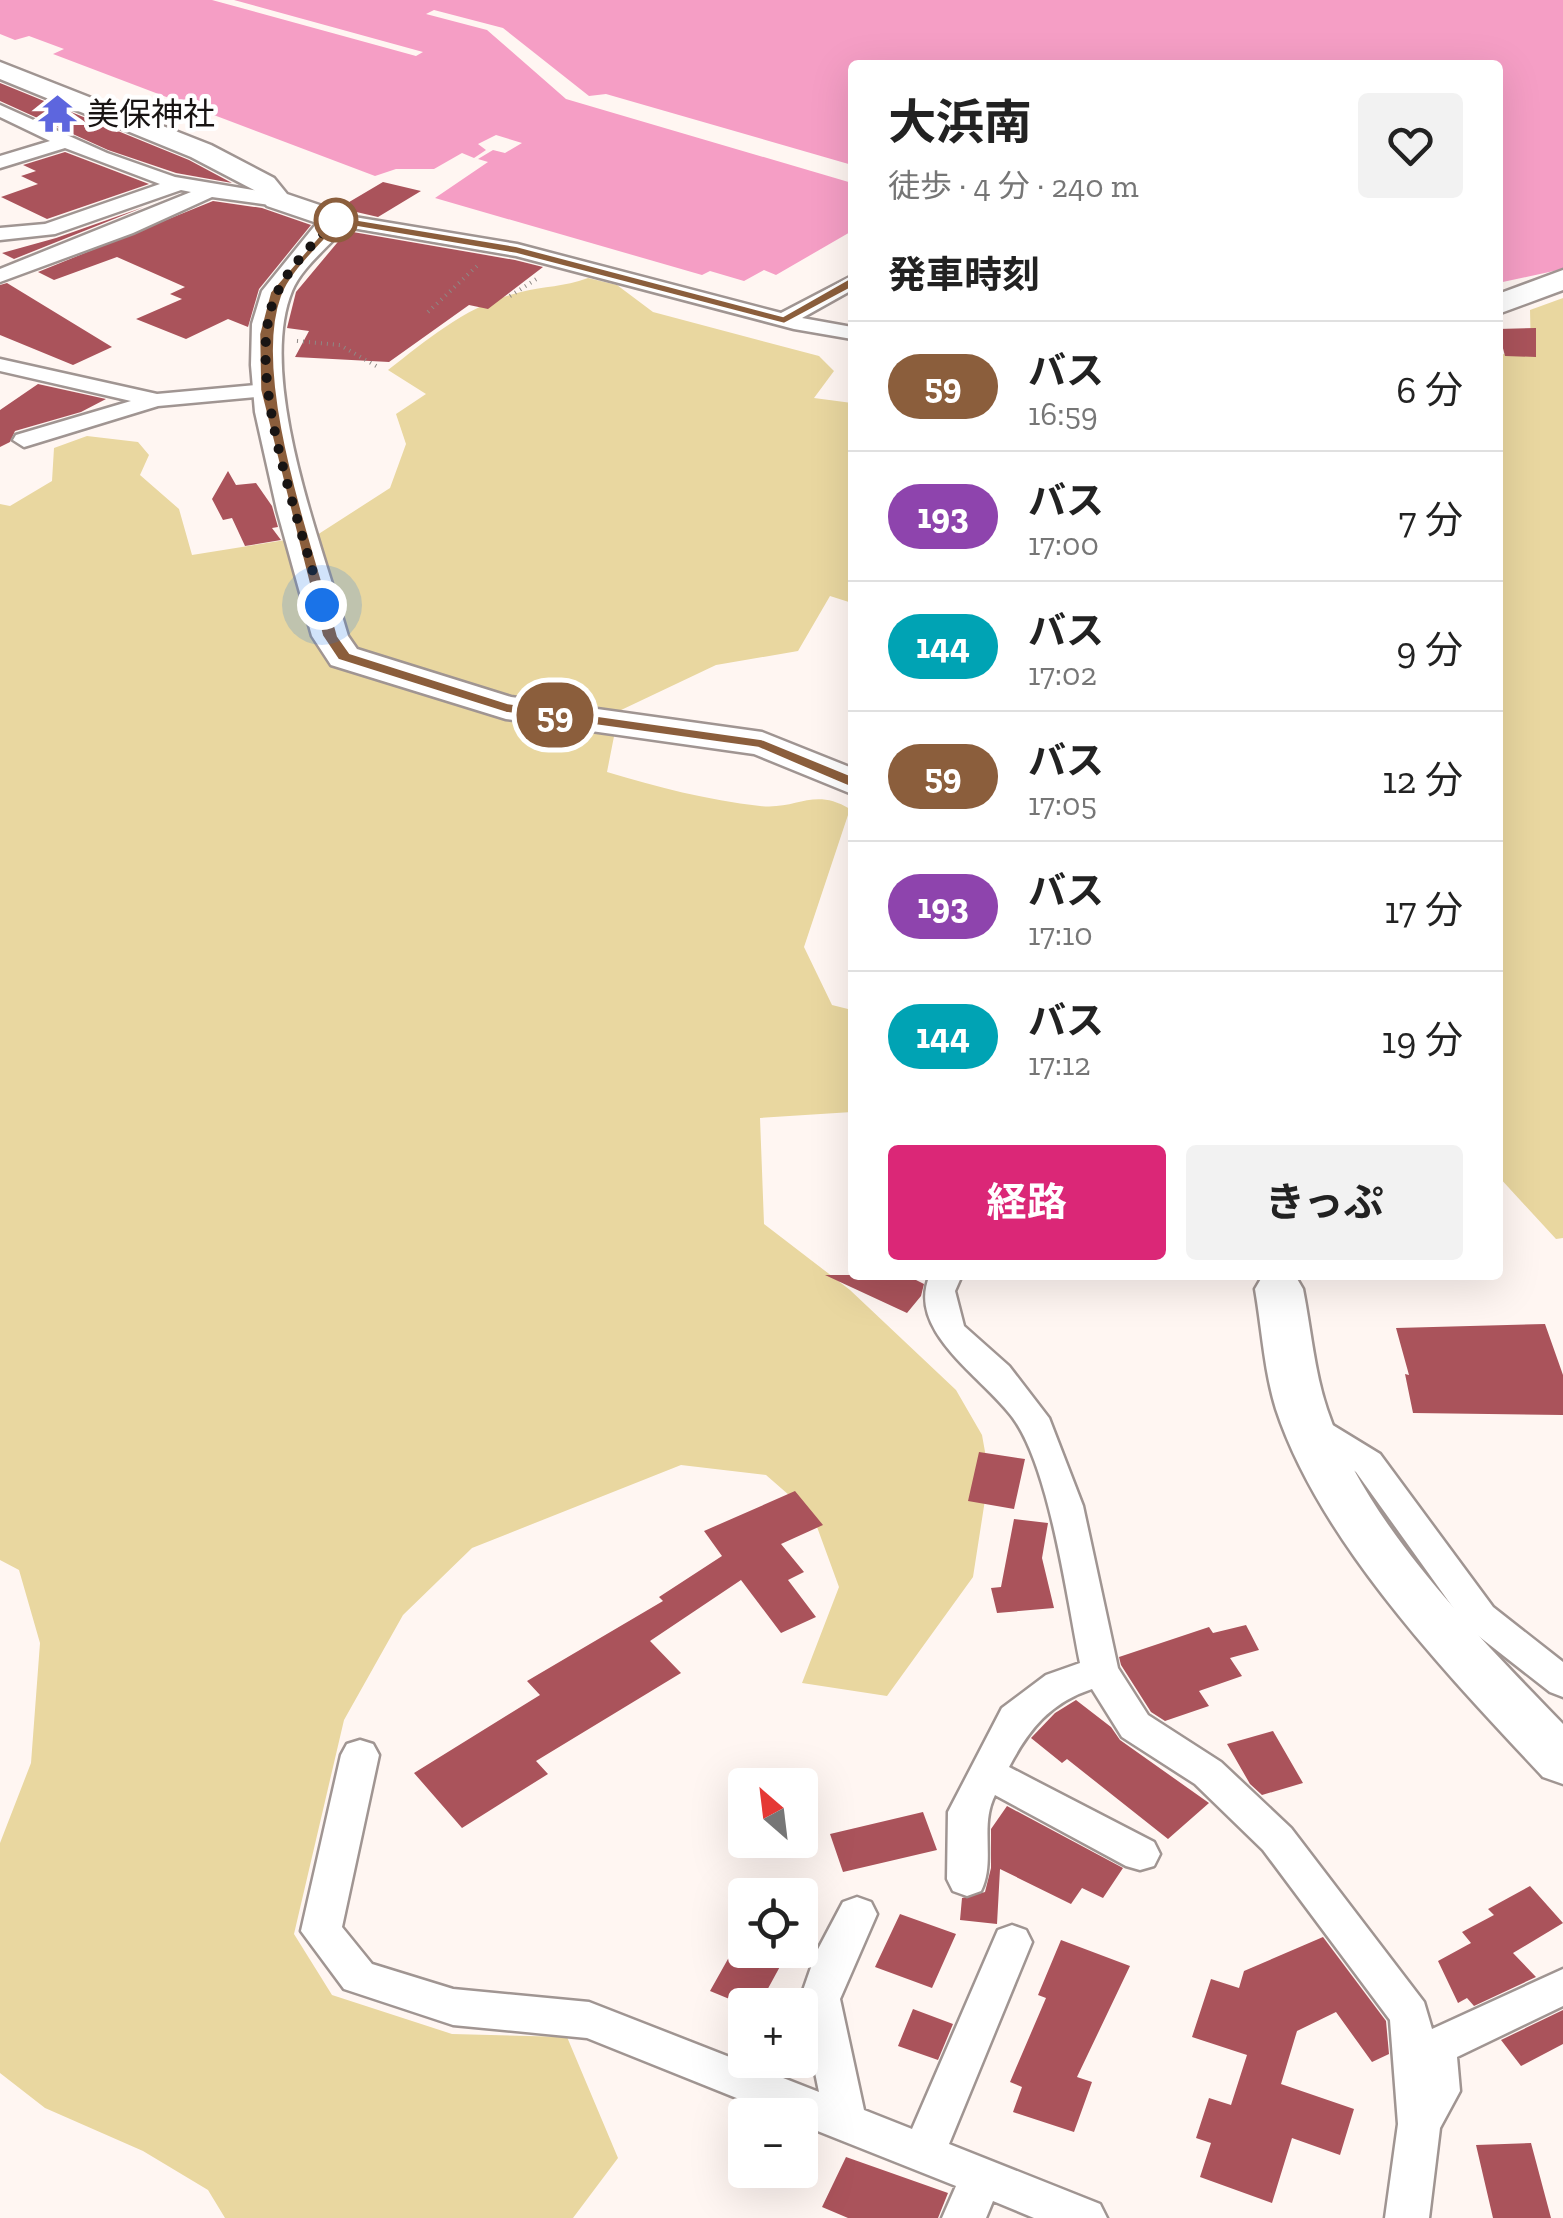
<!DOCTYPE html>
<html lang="ja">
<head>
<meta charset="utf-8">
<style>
	:root { --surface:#fff; --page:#f2f2f2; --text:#222; --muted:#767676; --line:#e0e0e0; --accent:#db2777 }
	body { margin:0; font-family:"Zilla Slab","Noto Sans JP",serif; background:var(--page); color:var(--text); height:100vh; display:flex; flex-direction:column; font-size:38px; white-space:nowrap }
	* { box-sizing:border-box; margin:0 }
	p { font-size:32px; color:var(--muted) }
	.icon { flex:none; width:55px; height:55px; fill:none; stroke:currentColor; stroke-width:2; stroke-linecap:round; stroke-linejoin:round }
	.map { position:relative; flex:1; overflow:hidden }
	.details { position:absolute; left:848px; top:60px; width:655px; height:1220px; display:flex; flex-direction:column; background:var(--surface); border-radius:10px; box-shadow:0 10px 40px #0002 }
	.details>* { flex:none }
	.badge { padding:0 20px; border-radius:32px; font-size:35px; line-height:65px }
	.needle { width:65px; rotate:332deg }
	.buttons { position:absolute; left:728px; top:1768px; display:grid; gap:20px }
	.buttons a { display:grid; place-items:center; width:90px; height:90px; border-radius:10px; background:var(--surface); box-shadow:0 10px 40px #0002; font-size:50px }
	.you { position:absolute; width:50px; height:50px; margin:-25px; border:8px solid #fff; border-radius:50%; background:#1a73e8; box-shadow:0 0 0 15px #1a73e833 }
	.map>.badge { position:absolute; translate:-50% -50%; box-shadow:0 0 0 5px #fff }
	h2 { padding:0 40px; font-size:38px; line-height:90px }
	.round { display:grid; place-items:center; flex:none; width:105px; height:105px; border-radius:10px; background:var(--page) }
	.head { display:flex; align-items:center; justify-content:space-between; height:170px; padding:0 40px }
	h1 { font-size:48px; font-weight:700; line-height:75px }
	.primary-button { display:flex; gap:20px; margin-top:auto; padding:20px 40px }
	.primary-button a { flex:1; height:115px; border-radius:10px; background:var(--accent); color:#fff; font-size:40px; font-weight:700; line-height:115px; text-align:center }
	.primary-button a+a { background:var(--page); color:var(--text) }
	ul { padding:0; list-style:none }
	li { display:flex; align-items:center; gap:30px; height:130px; padding:0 40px; border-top:2px solid var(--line) }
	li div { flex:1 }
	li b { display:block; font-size:38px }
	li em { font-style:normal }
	li .badge { min-width:110px; font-weight:700; text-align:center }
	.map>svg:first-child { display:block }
	.green { fill:#e9d7a0 }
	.water { fill:#f59ec5 }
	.building { fill:#aa535b }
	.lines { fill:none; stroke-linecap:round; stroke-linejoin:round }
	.street-casing { stroke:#a09592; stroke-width:5 }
	.secondary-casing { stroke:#a09592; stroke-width:5 }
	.path { stroke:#8e8885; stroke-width:4; stroke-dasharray:1 5; stroke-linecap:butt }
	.street { fill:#fff; fill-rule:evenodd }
	.secondary { fill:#fff; fill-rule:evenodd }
	.line { fill:#8b5e3c; stroke:#fff; stroke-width:2.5 }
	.walk { stroke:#181413; stroke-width:10; stroke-dasharray:0 18 }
	.stop-dot { fill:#fff; stroke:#8b5e3c; stroke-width:5 }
	.labels { text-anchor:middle; stroke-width:9; stroke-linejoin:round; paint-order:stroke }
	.far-poi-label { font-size:32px; fill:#181413; stroke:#fff; text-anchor:start }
</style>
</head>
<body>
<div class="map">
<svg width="1563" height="2218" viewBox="0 0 1563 2218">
	<rect width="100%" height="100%" fill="#fff6f2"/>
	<path class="green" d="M588,278L617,285L653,312L819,356L834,371L814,398L852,403V603L830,596L798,651L716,665L619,711L607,772C657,787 707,800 760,806C798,810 813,787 850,809L804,947L832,1005L852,1010V1112L760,1118L764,1224L850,1290L956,1390L982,1435L989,1474L973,1577L887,1696L802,1683L839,1587L813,1516L766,1475L681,1465L472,1548L403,1615L344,1720L294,1934L332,1995L452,2034L567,2037L618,2158L573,2218H225L208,2190L143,2151L45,2108L0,2073V1843L31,1763L40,1643L19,1570L0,1560V504L10,506L52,481L54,448L87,436L138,442L149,455L140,475L179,509L192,555L317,535L390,488L406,444L396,414L426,394L388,370C429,338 469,304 521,292C545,286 563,287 588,278Z
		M1563,298V1238L1556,1239L1498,1176V354L1531,355L1530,310Z"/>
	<path class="water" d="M0,0H212L416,56L423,52L234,0H1563V269L1498,283V65H852V165L606,94L589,96L503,28L434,10L426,14L487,30L566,99L852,183V231L776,275L764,270L744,281L710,271L702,275L435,198L488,162L478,159L493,150L505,153L522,143L496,135L478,144L486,150L474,158L462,153L434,169H396L375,176L53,54L64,49L29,36L15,40L0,34Z"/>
	<path class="building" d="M0,83L189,160L232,183L176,173L108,150L0,101Z
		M65,152L149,184L47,219L1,197L38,184L21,176L36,171L23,165Z
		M383,182L421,191L378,217L339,208Z
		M213,201L262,208L311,225L259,289L248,327L228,319L186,339L136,319L182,299L170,294L185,287L117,257L54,280L38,272Z
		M144,207L14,259L2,253L56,238Z
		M347,231L515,260L543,267L488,309L469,305L389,362L295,357L309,331L287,328L296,292Z
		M7,283L112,347L73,365L0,335V285Z
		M1536,328V357L1505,356L1498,329Z
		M38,384L106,399L81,412L15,431L10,442L0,447V410Z
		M228,471L236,485L256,483L272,506L278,527L272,528L281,540L245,546L232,518L223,520L212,499Z
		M825,1275H906L924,1284L921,1296L907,1313Z
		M1545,1324L1563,1375V1415L1413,1413L1405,1374L1409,1375L1396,1328Z
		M979,1452L1025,1459L1014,1509L968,1501Z
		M795,1491L823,1525L781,1544L804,1572L788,1580L816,1617L781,1633L741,1580L650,1641L681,1673L536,1761L548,1774L462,1828L414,1773L540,1695L527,1681L663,1601L659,1597L722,1556L704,1531Z
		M1014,1519L1048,1523L1042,1558L1054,1608L997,1613L991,1588L1001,1587Z
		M1246,1625L1259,1650L1230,1658L1242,1676L1199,1691L1209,1706L1165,1721L1151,1712L1121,1665L1119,1657L1209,1627L1213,1633Z
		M1076,1700L1111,1727L1120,1740L1209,1803L1168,1839L1067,1759L1062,1763L1031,1738L1055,1713Z
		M1273,1731L1303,1783L1262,1795L1250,1784L1227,1744Z
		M1007,1806L1123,1868L1103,1898L1082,1888L1071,1904L1000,1869L997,1924L960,1920L962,1898L985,1892L991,1868V1829Z
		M923,1812L937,1850L843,1872L830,1834Z
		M1530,1886L1563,1923L1513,1953L1536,1977L1474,2006L1467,1998L1458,2003L1438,1961L1471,1943L1462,1932L1494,1915L1488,1909Z
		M900,1914L956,1934L932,1988L875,1967Z
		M1323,1937L1386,2021L1389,2054L1372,2062L1336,2012L1297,2031L1281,2084L1354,2109L1340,2155L1292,2138L1272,2203L1200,2177L1211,2143L1196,2138L1209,2098L1231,2105L1247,2055L1192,2037L1211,1979L1239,1988L1244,1971Z
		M1061,1940L1130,1966L1077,2077L1092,2082L1074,2132L1013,2112L1022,2087L1010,2082L1046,1998L1038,1995Z
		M733,1950H789L759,2005H744L710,1991Z
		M913,2009L953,2024L938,2060L898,2046Z
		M1563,2010V2044L1521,2066L1501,2040Z
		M1531,2143L1551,2218H1493L1476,2145Z
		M846,2157L948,2193L938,2218H848L822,2207Z"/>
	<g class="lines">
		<defs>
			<path id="street" d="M0,105L107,153L175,177L277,194L286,200L277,206L212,197L133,233L0,282V269L191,192L181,190L55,234L0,240V228L45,224L160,184L65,148L0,168V156L50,141L0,117Z
				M336,214L517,244L781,313L852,276V290L802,318L852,327V339L794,329L516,256L329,224L326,220Z
				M0,359L157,394L267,384L278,390L267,396L158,406L24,447L13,440L16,435L131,401L0,371Z
				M930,1275H962L955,1291L964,1326L1009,1366L1049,1418L1083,1506L1118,1668L1148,1715L1221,1762L1291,1828L1424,2002L1432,2029L1563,1969V2006L1457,2057L1460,2091L1440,2128L1429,2218H1385L1398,2124L1390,2020L1263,1850L1195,1784L1122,1737L1092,1689C1050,1703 1029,1729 1009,1767L1154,1842L1160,1854L1154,1866L1140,1870L1126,1866L995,1795C979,1826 996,1861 981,1891L967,1896L953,1891L947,1879L948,1812L1002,1708L1046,1675L1080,1663C1067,1599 1050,1469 1013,1418C983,1377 905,1331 930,1275Z
				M1308,1410L1380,1454L1493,1607L1563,1662V1697L1550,1692L1467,1627L1356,1472L1296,1431L1291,1422L1296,1413Z
				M360,1740L373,1744L379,1755L342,1927L372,1964L453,1989L589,2002L819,2092L800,1999L816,1953L843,1902L857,1897L871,1902L877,1914L840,1999L864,2110L912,2129L998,1930L1012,1925L1026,1930L1032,1942L949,2144L1100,2204L1107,2218H1034L993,2201L986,2218H942L956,2186L800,2124V2115H779L587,2038L453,2025L344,1989L301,1931L341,1755L347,1744Z"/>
			<path id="secondary" d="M0,62L211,145L274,178L287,194L346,214L350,220C333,245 304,263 292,291C256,379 323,547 348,636L357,649L511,697L762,732L852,768V794L754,754L506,719L331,665L312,636L277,510L255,412L251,365L252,324L262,291L317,223L267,206L254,190L191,157L0,79Z
				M1563,270V290L1498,314V294Z
				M1288,1275L1296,1277L1303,1289C1311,1329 1314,1370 1327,1409C1366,1525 1479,1637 1563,1724V1784L1543,1777C1449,1676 1320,1543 1276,1409C1264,1370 1262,1329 1255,1289L1262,1277Z"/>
		</defs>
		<use href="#street" class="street-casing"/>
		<use href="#secondary" class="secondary-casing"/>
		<path class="path" d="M510,296L538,278
			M428,312L478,265
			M297,341L340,345L378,367"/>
		<use href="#street" class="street"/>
		<use href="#secondary" class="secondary"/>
	</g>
	<path class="line" d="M336,216L517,246L783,316L848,279H857V285L784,324L516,254L339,224C322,245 291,271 282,297C252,379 315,549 338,636L350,653L508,703L762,739L858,778V786H847L758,748L506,713L338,660L322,636L260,390L259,334L270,292Z"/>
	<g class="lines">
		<path class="walk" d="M322,605C302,525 239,365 278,291C291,264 316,241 336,220"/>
	</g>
	<defs>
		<symbol id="temple-bare" viewBox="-9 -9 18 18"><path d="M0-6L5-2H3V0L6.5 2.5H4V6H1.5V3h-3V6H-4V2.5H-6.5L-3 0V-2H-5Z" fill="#5d66de" stroke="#fff" stroke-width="2.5" paint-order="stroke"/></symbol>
	</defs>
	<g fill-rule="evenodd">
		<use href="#temple-bare" x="30" y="86" width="55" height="55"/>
	</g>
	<circle class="stop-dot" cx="336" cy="220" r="20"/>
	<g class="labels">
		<g class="far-poi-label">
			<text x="87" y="125">美保神社</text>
		</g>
	</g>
</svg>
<div class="buttons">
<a><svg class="needle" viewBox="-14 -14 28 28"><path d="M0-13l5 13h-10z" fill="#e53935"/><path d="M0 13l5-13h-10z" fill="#767676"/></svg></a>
<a><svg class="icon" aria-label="locate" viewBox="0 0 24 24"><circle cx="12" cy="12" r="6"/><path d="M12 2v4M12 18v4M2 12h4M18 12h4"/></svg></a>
<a>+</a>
<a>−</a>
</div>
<div class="you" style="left:322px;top:605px"></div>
<b class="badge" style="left:555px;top:715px;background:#8b5e3c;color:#fff">59</b>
<section class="details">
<div class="head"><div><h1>大浜南</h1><p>徒歩 · 4 分 · 240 m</p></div><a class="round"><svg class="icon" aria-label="heart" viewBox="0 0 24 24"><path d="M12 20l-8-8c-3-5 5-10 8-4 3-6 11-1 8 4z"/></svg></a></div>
<h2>発車時刻</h2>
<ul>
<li><span class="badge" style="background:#8b5e3c;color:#fff">59</span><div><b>バス</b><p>16:59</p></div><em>6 分</em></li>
<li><span class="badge" style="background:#8e44ad;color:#fff">193</span><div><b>バス</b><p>17:00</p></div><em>7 分</em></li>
<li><span class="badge" style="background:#00a3b4;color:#fff">144</span><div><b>バス</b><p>17:02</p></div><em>9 分</em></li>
<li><span class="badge" style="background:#8b5e3c;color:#fff">59</span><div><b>バス</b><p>17:05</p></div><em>12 分</em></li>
<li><span class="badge" style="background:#8e44ad;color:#fff">193</span><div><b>バス</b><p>17:10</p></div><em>17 分</em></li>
<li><span class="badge" style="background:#00a3b4;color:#fff">144</span><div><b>バス</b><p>17:12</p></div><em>19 分</em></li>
</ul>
<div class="primary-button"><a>経路</a><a>きっぷ</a></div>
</section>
</div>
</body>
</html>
